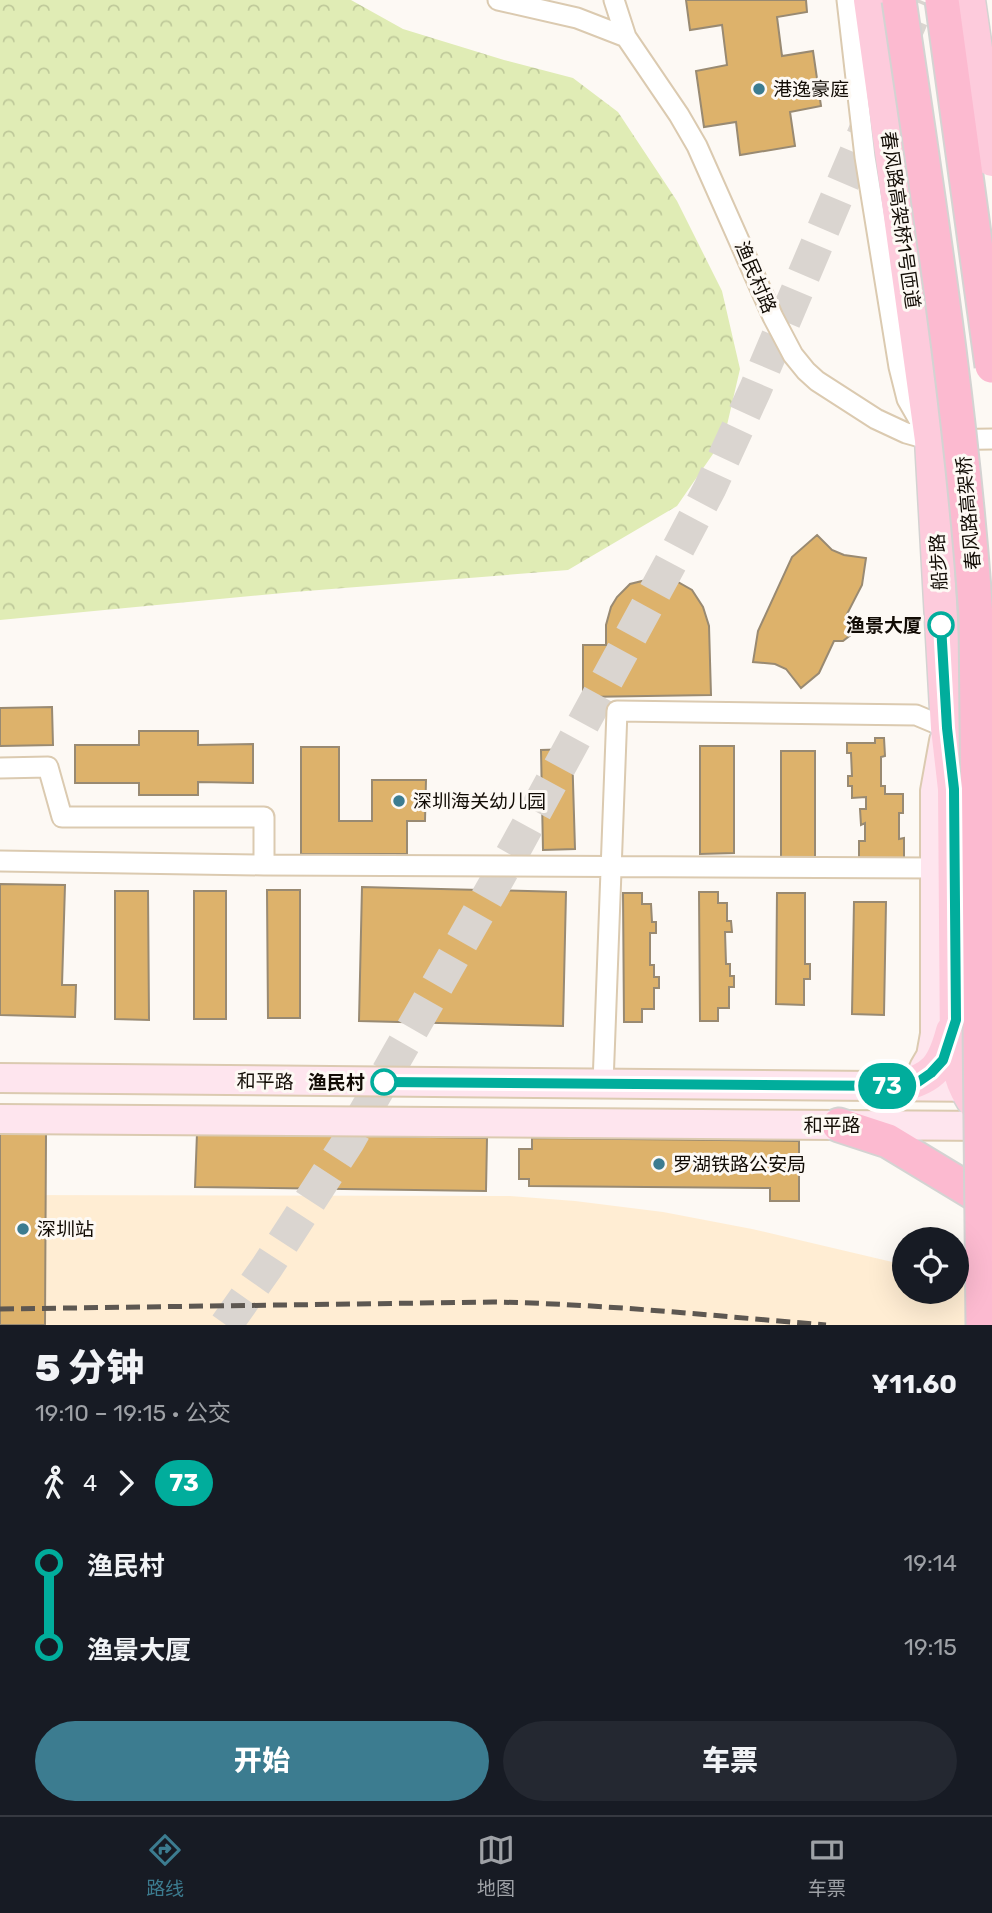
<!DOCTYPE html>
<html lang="zh">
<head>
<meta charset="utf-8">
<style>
	:root { --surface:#171b24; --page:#242831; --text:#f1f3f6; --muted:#9ea1a6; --line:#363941; --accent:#3c7c90 }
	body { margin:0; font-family:Rubik,"Noto Sans SC",sans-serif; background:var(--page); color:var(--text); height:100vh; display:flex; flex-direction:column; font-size:26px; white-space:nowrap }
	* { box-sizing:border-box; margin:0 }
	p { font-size:23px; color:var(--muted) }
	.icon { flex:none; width:38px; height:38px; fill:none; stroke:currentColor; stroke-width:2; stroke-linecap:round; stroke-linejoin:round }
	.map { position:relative; height:1325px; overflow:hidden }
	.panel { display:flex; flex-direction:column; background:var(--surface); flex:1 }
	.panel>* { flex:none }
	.badge { padding:0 14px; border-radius:23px; font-size:24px; line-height:46px }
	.fabs { position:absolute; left:892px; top:1227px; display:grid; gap:14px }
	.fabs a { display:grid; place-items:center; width:77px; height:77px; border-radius:50%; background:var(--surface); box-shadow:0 7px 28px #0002; font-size:35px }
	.map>.badge { position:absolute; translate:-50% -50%; box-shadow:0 0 0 4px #fff }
	.legs { display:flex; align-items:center; gap:10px; height:77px; padding:0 35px; font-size:23px }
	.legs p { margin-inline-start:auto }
	.head { display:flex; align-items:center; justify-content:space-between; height:119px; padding:0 35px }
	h1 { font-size:38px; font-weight:800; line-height:52px }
	.action { display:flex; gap:14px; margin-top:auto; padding:14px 35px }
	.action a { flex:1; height:80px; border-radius:42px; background:var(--accent); color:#fff; font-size:28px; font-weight:800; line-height:80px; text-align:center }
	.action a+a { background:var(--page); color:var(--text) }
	ul { padding:0 35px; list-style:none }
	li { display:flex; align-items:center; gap:24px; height:84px; font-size:26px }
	li i { display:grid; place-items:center; width:10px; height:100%; margin:0 9px; background:currentColor }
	li i::after { content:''; width:18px; height:18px; margin:-9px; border:5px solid; border-radius:50%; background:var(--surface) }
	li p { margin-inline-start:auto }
	li:first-child i { background:linear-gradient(#0000 50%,currentColor 0) }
	li:last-child i { background:linear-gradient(currentColor 50%,#0000 0) }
	.tab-bar { display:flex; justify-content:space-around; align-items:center; height:98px; border-top:2px solid var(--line); background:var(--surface); font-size:19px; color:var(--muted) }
	.tab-bar a { display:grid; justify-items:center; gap:4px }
	.tab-bar .current { color:var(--accent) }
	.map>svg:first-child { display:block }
	.built { fill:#ffedd3 }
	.forest { fill:url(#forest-crowns) }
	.building { fill:#ddb26b; stroke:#998a72; stroke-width:2 }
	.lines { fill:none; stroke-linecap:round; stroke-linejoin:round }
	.trunk-tunnel { stroke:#dad5d0; stroke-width:33; stroke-dasharray:33 17; stroke-linecap:butt }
	.minor-casing { stroke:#dbcab0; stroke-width:23 }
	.secondary-casing { stroke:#dbcab0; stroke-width:32 }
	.primary-casing { stroke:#d4d3d2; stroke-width:35 }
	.trunk-casing { stroke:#d4d3d2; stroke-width:37 }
	.minor { stroke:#fff; stroke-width:19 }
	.secondary { stroke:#fee5ee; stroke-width:28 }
	.primary { stroke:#fdcbdc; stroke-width:32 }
	.trunk { stroke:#fcbad0; stroke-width:33 }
	.rail { stroke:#5d5751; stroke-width:5; stroke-dasharray:14 7; stroke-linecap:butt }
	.primary-bridge-casing { stroke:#d4d3d2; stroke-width:35; stroke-linecap:butt }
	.trunk-bridge-casing { stroke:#d4d3d2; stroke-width:37; stroke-linecap:butt }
	.primary-bridge { stroke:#fdcbdc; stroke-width:32 }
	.trunk-bridge { stroke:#fcbad0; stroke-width:33 }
	.line-1-casing { stroke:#fff; stroke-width:16 }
	.line-1 { stroke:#01ad9c; stroke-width:10 }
	.poi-dot { fill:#3c7c90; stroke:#fdf9f4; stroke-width:2.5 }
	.stop-1-dot { fill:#fff; stroke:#01ad9c; stroke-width:3.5 }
	.labels { text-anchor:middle; stroke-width:6; stroke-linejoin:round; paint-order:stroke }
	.poi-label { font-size:19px; fill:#120c05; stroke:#fdf9f4; text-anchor:start }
	.street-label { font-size:19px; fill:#120c05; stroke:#fdf9f4 }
	.stop-label { font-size:19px; font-weight:bold; fill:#120c05; stroke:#fdf9f4; text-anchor:end }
</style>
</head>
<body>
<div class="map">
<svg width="992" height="1325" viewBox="0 0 992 1325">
	<defs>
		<pattern id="forest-crowns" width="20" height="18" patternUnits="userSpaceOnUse" patternTransform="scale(1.75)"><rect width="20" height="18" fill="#e0ecb5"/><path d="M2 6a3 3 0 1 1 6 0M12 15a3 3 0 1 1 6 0" fill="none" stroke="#bfc99a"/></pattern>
	</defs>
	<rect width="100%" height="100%" fill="#fdf9f4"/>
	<path class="built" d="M0,1195L510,1196L575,1201L663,1212L752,1229L905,1265V1292H957V1276L992,1282V1325H0Z"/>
	<path class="forest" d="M0,0H351L403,29L504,60L573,78L618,112L677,201L722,291L740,369L724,438L677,506L568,570L294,592L0,620Z"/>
	<path class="building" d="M686,0H806L807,12L777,17L782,56L813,51L821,106L790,112L795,146L740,155L736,122L704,127L696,71L727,65L722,25L690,30Z
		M817,535L832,550L844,555L866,558L862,585L847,614L851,618L852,634L843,641H834L819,673L801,688L786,669L775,664L753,662L758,631L792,557Z
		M658,577L676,581L692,590L703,607L709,626L711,695L583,697V645H606V625L611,607L617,597L630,584Z
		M52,707L53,745L0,746V708Z
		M139,731H198V745L253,744V783L198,782V795H139V783H75V745H139Z
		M875,738H884L885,756L881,757V786H885V794H903V813H899V839L904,838V863H891V858H859V841H865V823L861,825L860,809H866V797L852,798V786H848V776H852L851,753H847V743H875Z
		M700,746H734V853L700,854Z
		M301,747H339V821H372V780H426L425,821H407V854H301Z
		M572,749L575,849L543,850L541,750Z
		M781,751H815V858H781Z
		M0,884L65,885L62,985H76L75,1017L0,1015Z
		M362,887L566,892L563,1026L359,1021Z
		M267,890H300V1018H268Z
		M115,891H148L149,1020L115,1019Z
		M194,891H226V1019H194Z
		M699,892H718V903H727V921H731L732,932H725L726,964H730V976H734V987H729V1008H718V1021H700Z
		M623,893H642V904H651L652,922H656V933H650V965H654V977H659V988H654V1009H642V1022H624Z
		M777,893H805V964H810V979H804V1005L776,1004Z
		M854,902H886L884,1015L852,1014Z
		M197,1133L487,1138L486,1191L195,1187Z
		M0,1134H46L45,1325H0Z
		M532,1138L799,1141V1201H770V1188L529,1186V1179H519V1149H532Z"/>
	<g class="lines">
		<path class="trunk-tunnel" d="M899,49L920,0
			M226,1325L267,1267L348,1142L517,845L670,564L710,488L755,390L873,112"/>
		<defs>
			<path id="minor" d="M498,0L577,18L626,37
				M614,0L626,37L679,115L697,146L773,317L793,355L806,371L817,381L876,419L906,433L931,440L992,439
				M847,0L865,157L899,367L907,399L923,427
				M0,768L48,767L62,817H264V865
				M0,861L264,865L935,868
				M603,1084L617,711L916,715L947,728"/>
			<path id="secondary" d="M924,1068L931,1056L935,1034V791L944,741
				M0,1078L986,1087
				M0,1119L992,1126"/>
			<path id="primary" d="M870,0L931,440L947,728L954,789L956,1053C959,1078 969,1105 992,1119
				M899,1086C934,1079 943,1065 952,1031"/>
			<path id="trunk" d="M839,1125L888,1141L992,1204"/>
		</defs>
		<use href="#minor" class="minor-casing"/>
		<use href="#secondary" class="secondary-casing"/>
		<use href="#primary" class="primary-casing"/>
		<use href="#trunk" class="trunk-casing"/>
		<use href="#minor" class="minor"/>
		<use href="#secondary" class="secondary"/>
		<use href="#primary" class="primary"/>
		<use href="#trunk" class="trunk"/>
		<path class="rail" d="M0,1309L493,1302C605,1304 715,1316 826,1325"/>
		<defs>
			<path id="primary-bridge" d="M969,0L992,160"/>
			<path id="trunk-bridge" d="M899,0C929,205 962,410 976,617L983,1325
				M942,0L992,366"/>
		</defs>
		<use href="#primary-bridge" class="primary-bridge-casing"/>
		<use href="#trunk-bridge" class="trunk-bridge-casing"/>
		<use href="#primary-bridge" class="primary-bridge"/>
		<use href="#trunk-bridge" class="trunk-bridge"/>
	</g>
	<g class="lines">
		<defs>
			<path id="line-1" d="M384,1082L899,1086L918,1082L931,1073L943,1060L956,1020L954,789L947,728L941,625"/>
		</defs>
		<use href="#line-1" class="line-1-casing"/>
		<use href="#line-1" class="line-1"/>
	</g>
	<g class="poi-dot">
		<circle cx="759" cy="89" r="7"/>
		<circle cx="399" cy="801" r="7"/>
		<circle cx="659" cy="1164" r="7"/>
		<circle cx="23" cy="1229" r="7"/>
	</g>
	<g class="stop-1-dot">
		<circle cx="941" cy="625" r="12"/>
		<circle cx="384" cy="1082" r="12"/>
	</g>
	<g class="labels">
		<g class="poi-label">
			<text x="773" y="96">港逸豪庭</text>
			<text x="413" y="808">深圳海关幼儿园</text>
			<text x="673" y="1171">罗湖铁路公安局</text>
			<text x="37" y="1236">深圳站</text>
		</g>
		<g class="street-label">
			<text transform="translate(901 220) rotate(82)" y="7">春风路高架桥1号匝道</text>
			<text transform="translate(756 277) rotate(67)" y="7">渔民村路</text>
			<text transform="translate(968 513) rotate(-95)" y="7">春风路高架桥</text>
			<text transform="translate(938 562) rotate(-93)" y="7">船步路</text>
			<text transform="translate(265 1081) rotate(1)" y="7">和平路</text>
			<text x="832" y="1132">和平路</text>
		</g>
		<g class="stop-label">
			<text x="922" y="632">渔景大厦</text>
			<text x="365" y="1089">渔民村</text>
		</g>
	</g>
</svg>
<div class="fabs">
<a><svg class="icon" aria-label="locate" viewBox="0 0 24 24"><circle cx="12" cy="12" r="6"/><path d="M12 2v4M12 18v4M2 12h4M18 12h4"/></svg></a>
</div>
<b class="badge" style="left:887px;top:1086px;background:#01ad9c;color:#fff">73</b>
</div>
<section class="panel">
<div class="head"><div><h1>5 分钟</h1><p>19:10 – 19:15 · 公交</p></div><b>¥11.60</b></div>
<div class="legs"><svg class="icon" aria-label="walk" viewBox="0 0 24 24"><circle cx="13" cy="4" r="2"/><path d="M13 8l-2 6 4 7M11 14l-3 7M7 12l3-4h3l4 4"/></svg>4<svg class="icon" aria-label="forward" viewBox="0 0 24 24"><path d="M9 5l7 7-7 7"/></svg><b class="badge" style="background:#01ad9c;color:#fff">73</b></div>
<ul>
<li><i style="color:#01ad9c"></i><b>渔民村</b><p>19:14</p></li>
<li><i style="color:#01ad9c"></i><b>渔景大厦</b><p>19:15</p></li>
</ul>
<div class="action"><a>开始</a><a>车票</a></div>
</section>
<nav class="tab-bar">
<a class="current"><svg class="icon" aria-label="directions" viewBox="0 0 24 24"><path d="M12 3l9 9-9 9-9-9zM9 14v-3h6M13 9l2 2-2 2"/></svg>路线</a>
<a><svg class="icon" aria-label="map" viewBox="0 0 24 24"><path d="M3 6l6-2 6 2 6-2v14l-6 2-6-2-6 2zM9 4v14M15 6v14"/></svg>地图</a>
<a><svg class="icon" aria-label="tickets" viewBox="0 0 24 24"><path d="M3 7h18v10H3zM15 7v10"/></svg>车票</a>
</nav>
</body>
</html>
